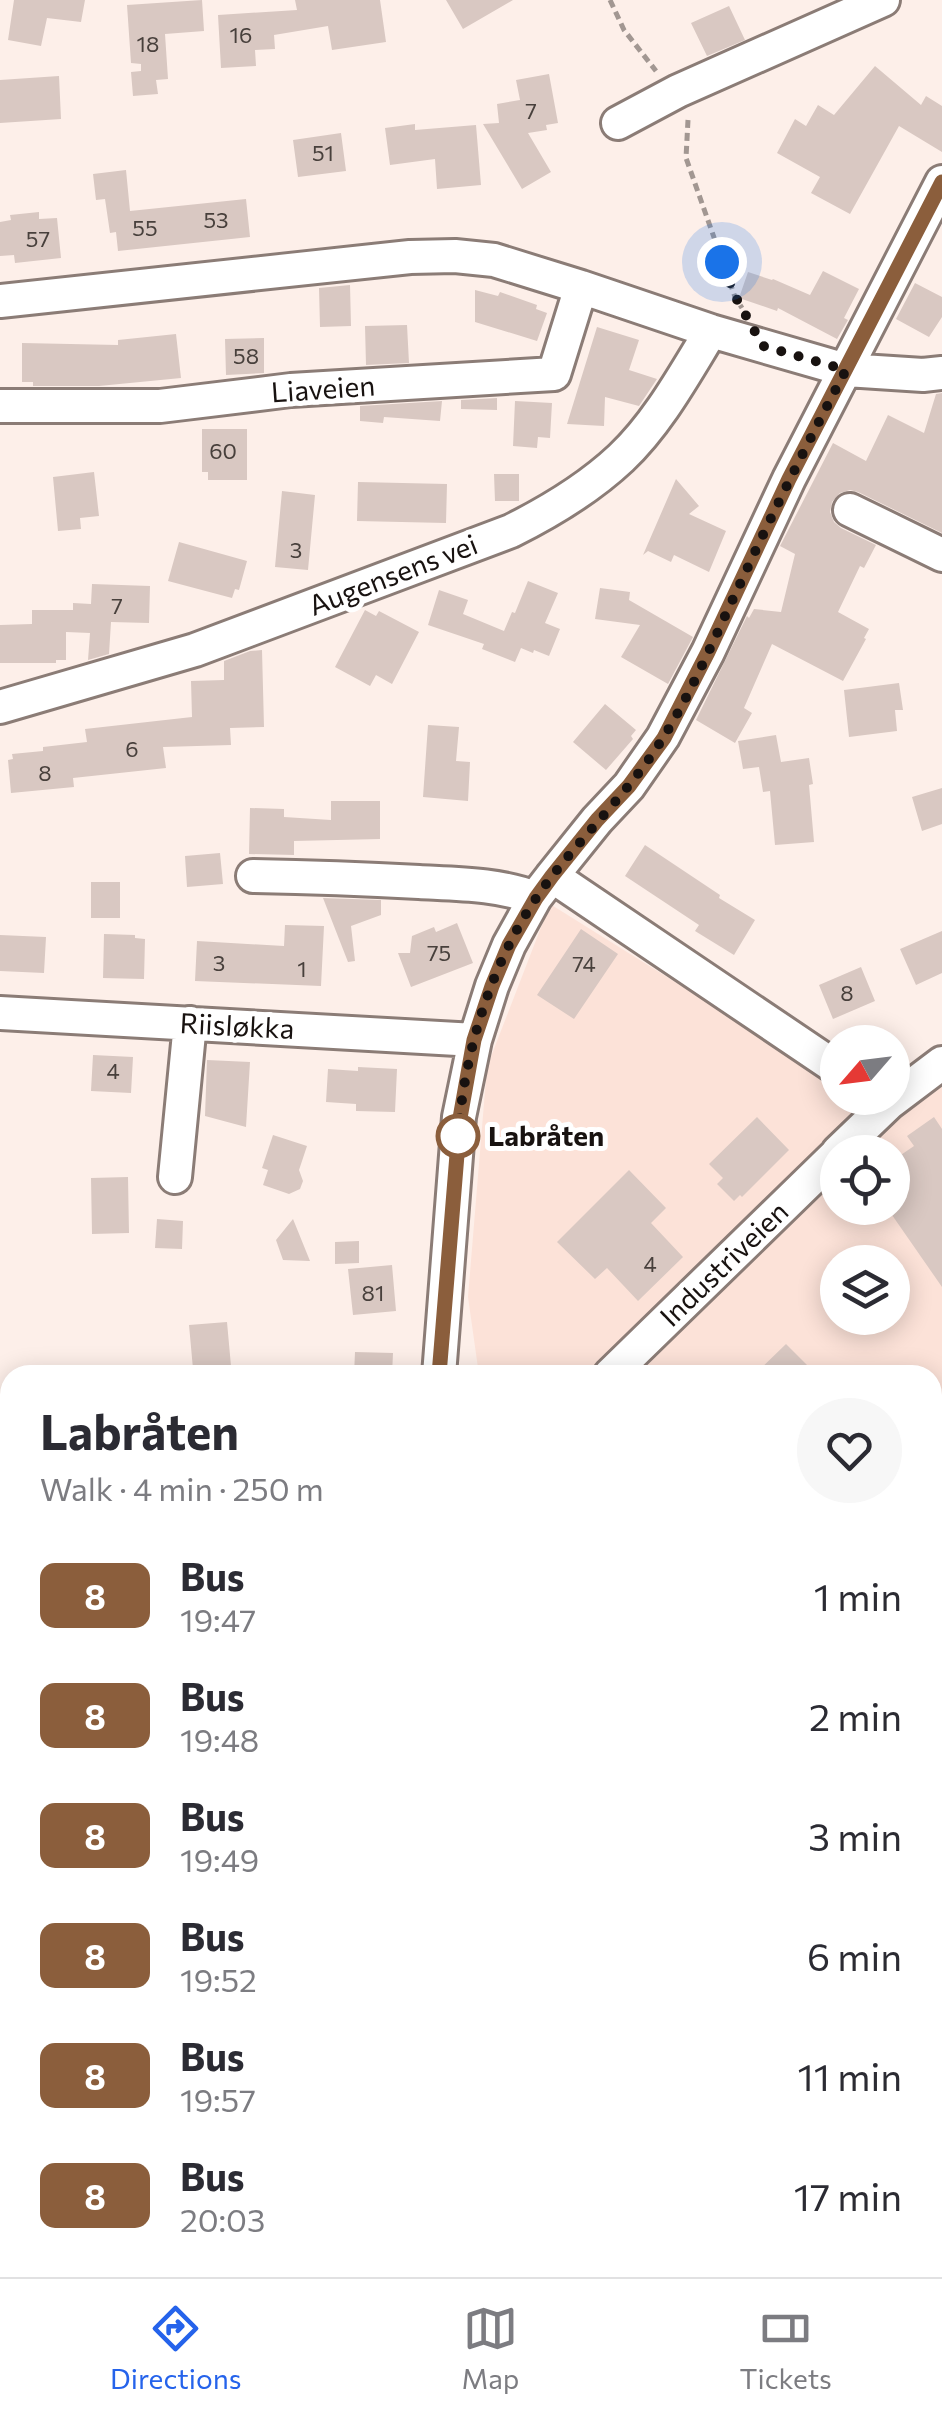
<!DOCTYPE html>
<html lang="en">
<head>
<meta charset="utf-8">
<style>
	:root { --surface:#fff; --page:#f7f7f7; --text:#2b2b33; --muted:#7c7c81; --line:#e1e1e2; --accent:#2563eb }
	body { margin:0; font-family:Commissioner,sans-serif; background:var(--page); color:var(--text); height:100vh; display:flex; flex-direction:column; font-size:38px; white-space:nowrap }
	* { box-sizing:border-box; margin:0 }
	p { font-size:32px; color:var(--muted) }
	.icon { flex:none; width:55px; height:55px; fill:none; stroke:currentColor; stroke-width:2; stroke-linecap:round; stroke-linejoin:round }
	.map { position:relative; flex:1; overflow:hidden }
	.details { position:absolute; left:0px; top:1365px; width:942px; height:912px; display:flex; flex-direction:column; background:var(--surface); border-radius:30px 30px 0 0; box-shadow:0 5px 25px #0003 }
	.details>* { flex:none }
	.badge { padding:0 20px; border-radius:15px; font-size:35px; line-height:65px }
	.needle { width:65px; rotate:242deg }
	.tools { position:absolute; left:820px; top:1025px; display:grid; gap:20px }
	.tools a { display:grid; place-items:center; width:90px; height:90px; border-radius:50%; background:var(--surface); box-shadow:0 5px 25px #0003; font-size:50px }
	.you { position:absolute; width:50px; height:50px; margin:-25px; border:8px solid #fff; border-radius:50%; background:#1a73e8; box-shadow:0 0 0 15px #1a73e833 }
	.map>.badge { position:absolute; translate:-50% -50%; box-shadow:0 0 0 5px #fff }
	.round { display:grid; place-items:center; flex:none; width:105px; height:105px; border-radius:52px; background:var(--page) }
	.overview { display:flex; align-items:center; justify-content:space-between; height:170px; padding:0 40px }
	h1 { font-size:48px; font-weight:700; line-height:75px }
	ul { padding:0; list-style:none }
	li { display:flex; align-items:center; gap:30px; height:120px; padding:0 40px }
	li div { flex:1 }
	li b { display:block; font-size:38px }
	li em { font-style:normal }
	li .badge { min-width:110px; font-weight:700; text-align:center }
	.dock { display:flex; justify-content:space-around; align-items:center; height:140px; border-top:2px solid var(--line); background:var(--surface); font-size:28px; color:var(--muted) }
	.dock a { display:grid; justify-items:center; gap:5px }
	.dock .current { color:var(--accent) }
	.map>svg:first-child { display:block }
	.built { fill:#fce2d8; fill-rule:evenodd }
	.green { fill:#facdbc }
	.water { fill:#97e3fa; stroke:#71a4b4; stroke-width:2.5 }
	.building { fill:#d9c8c2 }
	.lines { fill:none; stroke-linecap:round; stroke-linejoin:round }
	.minor-casing { stroke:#8b7c76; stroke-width:38 }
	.highway-casing { stroke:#8b7c76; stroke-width:52 }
	.path { stroke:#a29792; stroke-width:5; stroke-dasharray:8 5; stroke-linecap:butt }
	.minor { stroke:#fff; stroke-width:32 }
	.highway { stroke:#fff; stroke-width:48 }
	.rail { stroke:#554c49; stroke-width:8; stroke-dasharray:5 10; stroke-linecap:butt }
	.line-casing { stroke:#fff; stroke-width:22 }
	.line { stroke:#8b5e3c; stroke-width:15 }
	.walk { stroke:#181210; stroke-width:10; stroke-dasharray:0 18 }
	.stop-dot { fill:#fff; stroke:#8b5e3c; stroke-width:5 }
	.labels { text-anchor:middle; stroke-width:10; stroke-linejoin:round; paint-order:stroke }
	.number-label { font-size:22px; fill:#48403c }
	.street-label { font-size:28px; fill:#181210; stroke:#fff }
	.stop-label { font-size:28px; font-weight:bold; fill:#181210; stroke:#fff; text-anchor:start }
</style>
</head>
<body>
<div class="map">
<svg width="942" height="2277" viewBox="0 0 942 2277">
	<rect width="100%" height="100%" fill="#fdefe9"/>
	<path class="built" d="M550,904L837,1083L838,1098H860L878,1108L942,1079V1523L933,1534L932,1375H479L468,1297L487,1067ZM838,1152H892V1208H838ZM838,1262H892V1318H838Z"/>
	<path class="green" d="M297,2268H512L508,2277H286Z"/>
	<path class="water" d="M942,2078V2236L933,2243V2085Z
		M664,2268H898L885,2277H650Z"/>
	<path class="building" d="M14,0H85L81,22L47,18L41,46L8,40Z
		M202,0L204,31L165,34L168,79L156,80L158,94L133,96L131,72L141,71V64L131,63L127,5Z
		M295,0H380L386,42L332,50L328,26L274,35L275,49L255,50L256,66L221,68L218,15L297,10Z
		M446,0H513L463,29Z
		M729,6L745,40L707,56L691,23Z
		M875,66L921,105L926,96L942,106V152L899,126L850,214L811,193L820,177L777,153L795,119L806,126L818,105L834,115Z
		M549,74L558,123L546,125L547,130L528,133L551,172L522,189L483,124L499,123L497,104L520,100L516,80Z
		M59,76L61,119L0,123V80Z
		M415,124V130L476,125L481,185L437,189L435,159L390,165L385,128Z
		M341,133L346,171L298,177L293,140Z
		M126,170L130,211L246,199L250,237L118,251L116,232L110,233L105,199L96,200L93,174Z
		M39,212V219L57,218L61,258L15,263L14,255L0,256V222L11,220L10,215Z
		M823,271L859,289L844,318L848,320L837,339L778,308L777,311L739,298L748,272L772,280L773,279L810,295Z
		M915,283L942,297V317L929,337L896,319Z
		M350,285L351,326L320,327L319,288Z
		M475,290L498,296L500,292L537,305L536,309L547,313L537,341L475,322Z
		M407,325L409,363L366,365L365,326Z
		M597,327L639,340L629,370L657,379L639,406L605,397L604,426L567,424Z
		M176,334L181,378L99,386H33V382H22V343L118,345V340Z
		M264,338V373L226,375L225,339Z
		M942,393V533L858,492L850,490L840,493L832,502L830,512L834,522L841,528L876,545L864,568L860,566L838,612L869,629L864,638L866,639L843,681L772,644L744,708L752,713L735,743L696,720L747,616L749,618L754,609L781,612L795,554L780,546L833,443L866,461L888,415L924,433L936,394Z
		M497,398V410L461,409V400Z
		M442,401L440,421L384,417L383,423L360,421V406Z
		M515,401L552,403L550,438L538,437L537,448L513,446Z
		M202,429H247V480H208V472H202Z
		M94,472L99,516L80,518L81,529L58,531L53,477Z
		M494,474H519V501H495Z
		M676,479L699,506L689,514L726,531L709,572L674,555L671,562L648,551L643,555Z
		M358,482L447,484L446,523L357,521Z
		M282,491L315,495L308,570L275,567Z
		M179,542L247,561L239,590L235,589L232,598L168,581Z
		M528,581L558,593L545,623L560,629L549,656L534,650L533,653L521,648L515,662L482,649L484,644L428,625L439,590L468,600L463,614L504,631L512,612L515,613Z
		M92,584L150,586L149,623L111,622L109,654L88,660L90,633L66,632V660H56V663H0V625L32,624V610H73V603L91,604Z
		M600,588L630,592L629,600L693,637L668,684L621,657L640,625L595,619Z
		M365,610L376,616L379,611L419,632L392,684L376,675L370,686L335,667Z
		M262,650L264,727L230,728L231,745L163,747L166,768L73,778L74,787L11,793L8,760L13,759L12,754L43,751V747L87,742L85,729L192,717L191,681L224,680V661L250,651Z
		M899,683L903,710H895L897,731L849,737L844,690Z
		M605,704L636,730L631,736L633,739L606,770L573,742Z
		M428,725L459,727L456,761L470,762L468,801L423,797Z
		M776,735L781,762L809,758L813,784L809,785L814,842L775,845L770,791L763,792L759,767L743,769L738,741Z
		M942,788V824L922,831L912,797Z
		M331,801H380V839L294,841V855L249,854L250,808L284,809V817L331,820Z
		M645,845L720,895L719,898L755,920L734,955L695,931L699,925L625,876Z
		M220,853L223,884L187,887L185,856Z
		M91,882H120V918H91Z
		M323,898L381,900V915L351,926L355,961L348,962Z
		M457,923L473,963L411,987L398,953H410L412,936L434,927L436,932Z
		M285,925L324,926L321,986L195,981L197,941L284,946Z
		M581,929L618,954L574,1019L537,995Z
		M942,931V973L916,985L900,949Z
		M104,934L135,935V938L145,939L144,979L103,978Z
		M0,935L46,937L44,973L0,971Z
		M861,967L875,1001L833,1019L819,985Z
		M93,1055L133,1057L131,1093L91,1091Z
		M207,1060L250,1062L246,1127L205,1116Z
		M358,1067L397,1069L395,1112L356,1111V1104L326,1102L328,1069L358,1071Z
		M757,1117L789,1150L742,1197L740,1195L734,1201L717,1184L723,1178L709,1164Z
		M934,1117L942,1129V1287L892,1215V1161L914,1146L907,1136Z
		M273,1135L307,1146L299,1170L303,1181L300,1189L289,1194L263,1185L268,1170L262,1168Z
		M629,1170L666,1208L651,1223L683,1257L638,1301L607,1268L595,1279L557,1242Z
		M128,1177L129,1233L92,1234L91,1178Z
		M157,1219L183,1221L182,1249L155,1248Z
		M293,1219L310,1261L283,1260L276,1240Z
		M359,1241V1263L335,1264V1242Z
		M392,1265L396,1311L353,1315L348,1269Z
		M227,1322L231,1366H228L229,1372L196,1375L195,1369H193L189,1325Z
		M786,1344L817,1375H754Z
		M355,1352L393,1353L392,1375H354Z"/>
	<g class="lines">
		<defs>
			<path id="minor" d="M618,123L678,91L883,0
				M0,301L410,257L455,256L494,260L581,287L711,331L846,370L923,375L942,373
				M0,406H160L291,390L554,374L581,287
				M850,510L942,555
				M0,707L195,650L511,531C551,511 588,489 621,458C658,423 684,375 711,331
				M253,876C308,877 364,879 419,882C458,884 499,884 535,898
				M552,876L838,1069
				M0,1013L475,1040
				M838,1152L889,1103L942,1063
				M175,1177L190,1023
				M439,1375L459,1117L475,1040L492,986L509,945L535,898L552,876L597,820L629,786L663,737L708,652L789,479L942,182
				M610,1375L838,1153
				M0,1581L10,1592
				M0,1742L10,1729
				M932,1889L942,1877
				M10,2277L40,2268"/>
			<path id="highway" d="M932,1748L942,1738
				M932,1794L942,1785
				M561,2277L565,2268
				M597,2277L601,2268"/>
		</defs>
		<use href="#minor" class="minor-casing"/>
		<use href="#highway" class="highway-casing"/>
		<path class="path" d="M610,0L624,30L656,71
			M688,120L686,158L735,297L742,308
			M0,1525L10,1534
			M932,1839L942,1830
			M0,2212H10
			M932,2261L942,2254
			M910,2277L923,2268"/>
		<use href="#minor" class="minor"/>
		<use href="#highway" class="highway"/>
		<path class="rail" d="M932,1656L942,1646
			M267,2277L278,2268"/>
	</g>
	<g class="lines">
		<defs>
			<path id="line" d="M439,1375L460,1118L474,1040L492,986L509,945L536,898L552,876L597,820L629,786L664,738L708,652L789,479L942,182"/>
		</defs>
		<use href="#line" class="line-casing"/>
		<use href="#line" class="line"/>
		<path class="walk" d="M458,1136C465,1044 496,947 553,875C589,829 632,788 663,738C692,692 717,632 741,582C774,510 809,440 846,370L763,346L735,296L722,262"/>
	</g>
	<circle class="stop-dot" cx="458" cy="1136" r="20"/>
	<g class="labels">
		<g class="number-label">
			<text x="241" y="43">16</text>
			<text x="148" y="52">18</text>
			<text x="531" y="119">7</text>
			<text x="323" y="161">51</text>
			<text x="216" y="228">53</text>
			<text x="145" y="236">55</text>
			<text x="38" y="247">57</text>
			<text x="246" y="364">58</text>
			<text x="223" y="459">60</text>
			<text x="296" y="558">3</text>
			<text x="117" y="614">7</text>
			<text x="132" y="757">6</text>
			<text x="45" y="781">8</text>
			<text x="439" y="961">75</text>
			<text x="219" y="971">3</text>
			<text x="584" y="972">74</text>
			<text x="302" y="977">1</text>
			<text x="847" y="1001">8</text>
			<text x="113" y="1079">4</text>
			<text x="650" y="1272">4</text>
			<text x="373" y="1301">81</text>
		</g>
		<g class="street-label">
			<text transform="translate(323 389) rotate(-4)" y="10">Liaveien</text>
			<text transform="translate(393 575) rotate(-21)" y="10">Augensens vei</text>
			<text transform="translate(237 1026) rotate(3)" y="10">Riisløkka</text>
			<text transform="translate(724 1264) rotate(-44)" y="10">Industriveien</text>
		</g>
		<g class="stop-label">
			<text x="488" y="1146">Labråten</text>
		</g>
	</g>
</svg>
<div class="tools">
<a><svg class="needle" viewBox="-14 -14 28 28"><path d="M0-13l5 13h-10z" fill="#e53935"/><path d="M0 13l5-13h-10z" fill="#7c7c81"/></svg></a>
<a><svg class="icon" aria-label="locate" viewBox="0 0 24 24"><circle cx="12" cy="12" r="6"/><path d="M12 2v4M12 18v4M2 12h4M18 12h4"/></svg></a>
<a><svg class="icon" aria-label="layers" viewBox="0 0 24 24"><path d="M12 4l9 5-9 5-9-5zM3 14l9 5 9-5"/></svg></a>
</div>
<div class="you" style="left:722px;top:262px"></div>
<section class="details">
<div class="overview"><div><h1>Labråten</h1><p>Walk · 4 min · 250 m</p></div><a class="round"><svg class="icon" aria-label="heart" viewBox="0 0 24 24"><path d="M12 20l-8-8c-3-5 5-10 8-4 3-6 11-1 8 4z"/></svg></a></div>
<ul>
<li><span class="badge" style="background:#8b5e3c;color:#fff">8</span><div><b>Bus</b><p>19:47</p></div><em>1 min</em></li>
<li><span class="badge" style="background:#8b5e3c;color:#fff">8</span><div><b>Bus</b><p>19:48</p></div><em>2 min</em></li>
<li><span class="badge" style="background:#8b5e3c;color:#fff">8</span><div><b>Bus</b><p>19:49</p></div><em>3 min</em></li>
<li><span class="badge" style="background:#8b5e3c;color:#fff">8</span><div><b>Bus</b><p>19:52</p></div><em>6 min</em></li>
<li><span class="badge" style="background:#8b5e3c;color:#fff">8</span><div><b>Bus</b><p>19:57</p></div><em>11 min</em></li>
<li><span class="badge" style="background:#8b5e3c;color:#fff">8</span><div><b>Bus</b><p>20:03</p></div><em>17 min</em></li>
</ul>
</section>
</div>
<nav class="dock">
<a class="current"><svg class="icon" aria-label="directions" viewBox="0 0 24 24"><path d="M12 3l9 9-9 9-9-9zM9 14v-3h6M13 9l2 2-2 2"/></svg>Directions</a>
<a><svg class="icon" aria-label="map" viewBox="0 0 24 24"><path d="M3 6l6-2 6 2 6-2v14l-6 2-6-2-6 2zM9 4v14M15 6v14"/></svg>Map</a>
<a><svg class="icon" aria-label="tickets" viewBox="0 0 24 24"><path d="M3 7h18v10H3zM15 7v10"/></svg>Tickets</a>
</nav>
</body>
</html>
